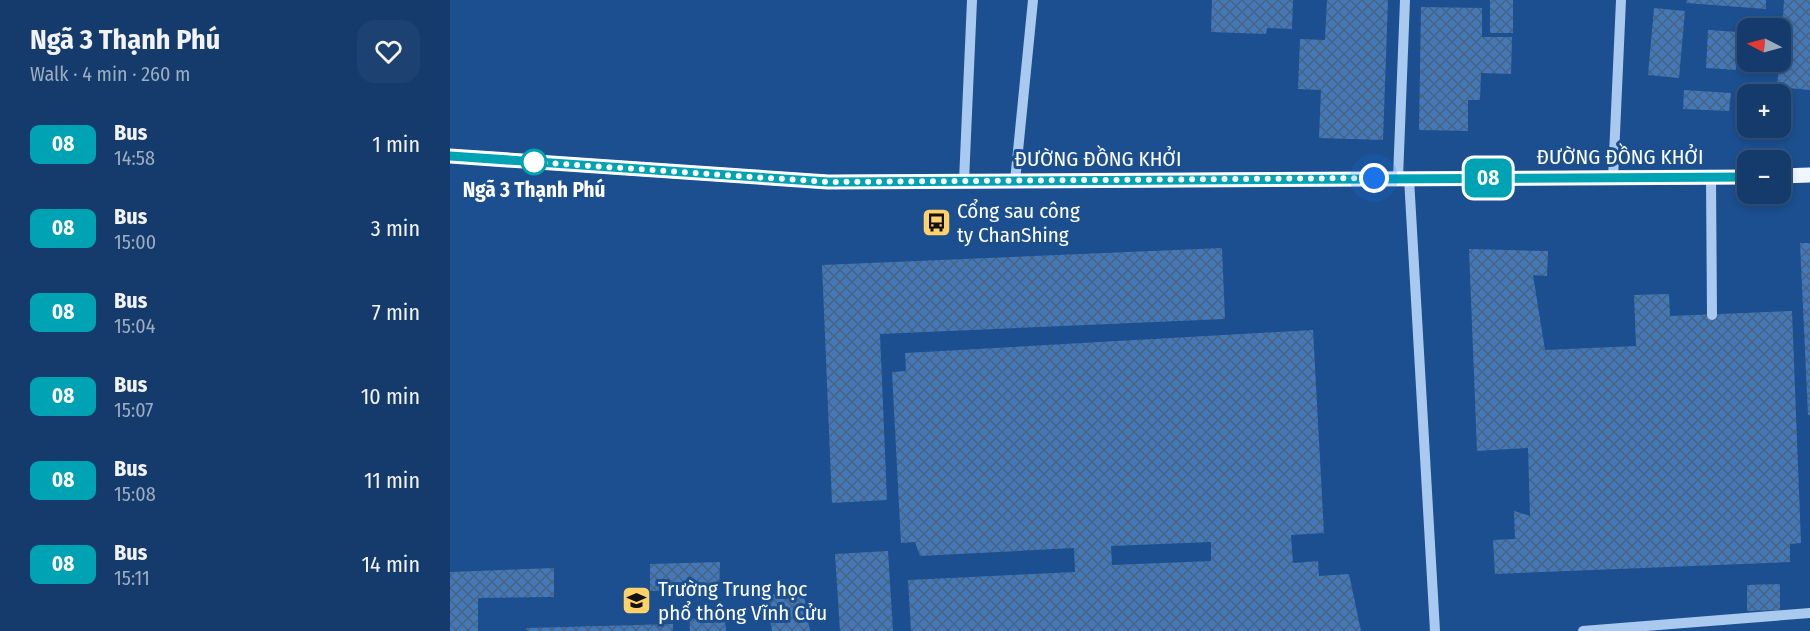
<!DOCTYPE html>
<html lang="en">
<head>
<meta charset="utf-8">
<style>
	:root { --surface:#143b6b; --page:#1d4271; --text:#f1f3f6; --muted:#9dadc1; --line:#33557e }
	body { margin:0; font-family:"Fira Sans Condensed",sans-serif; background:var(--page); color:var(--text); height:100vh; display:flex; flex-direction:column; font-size:22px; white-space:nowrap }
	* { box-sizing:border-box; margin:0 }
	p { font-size:20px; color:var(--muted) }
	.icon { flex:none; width:33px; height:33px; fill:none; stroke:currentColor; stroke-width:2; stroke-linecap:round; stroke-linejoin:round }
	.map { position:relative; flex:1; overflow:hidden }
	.details { display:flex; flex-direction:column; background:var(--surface); width:450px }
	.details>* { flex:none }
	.badge { padding:0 12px; border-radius:9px; font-size:21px; line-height:39px }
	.needle { width:39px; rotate:276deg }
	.buttons { position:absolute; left:1287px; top:18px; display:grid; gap:12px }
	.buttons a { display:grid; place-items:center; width:54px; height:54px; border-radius:12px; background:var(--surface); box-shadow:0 3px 9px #0003,0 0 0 2px var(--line); font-size:30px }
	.you { position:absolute; width:30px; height:30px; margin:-15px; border:4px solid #fff; border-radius:50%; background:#1a73e8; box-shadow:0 0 0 9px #1a73e833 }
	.map>.badge { position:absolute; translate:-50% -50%; box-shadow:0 0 0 3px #fff }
	.round { display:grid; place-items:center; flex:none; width:63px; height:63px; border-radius:18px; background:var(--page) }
	.overview { display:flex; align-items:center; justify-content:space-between; height:102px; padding:0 30px }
	h1 { font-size:28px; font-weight:700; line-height:45px }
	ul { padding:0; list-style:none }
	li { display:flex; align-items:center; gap:18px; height:84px; padding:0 30px }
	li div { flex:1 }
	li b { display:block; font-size:22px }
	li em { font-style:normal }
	li .badge { min-width:66px; font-weight:700; text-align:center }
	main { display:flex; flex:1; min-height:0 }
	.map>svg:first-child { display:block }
	.building { fill:url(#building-cross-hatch); fill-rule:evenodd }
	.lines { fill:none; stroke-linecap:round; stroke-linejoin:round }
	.minor { stroke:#a9c9ee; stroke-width:10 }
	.major { stroke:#f0f6ff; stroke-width:15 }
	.line-casing { stroke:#fff; stroke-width:14 }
	.line { stroke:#00a3b4; stroke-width:9 }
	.walk { stroke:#fff; stroke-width:6; stroke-dasharray:0 10.8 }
	.stop-dot { fill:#fff; stroke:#00a3b4; stroke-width:3 }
	.labels { text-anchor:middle; stroke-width:6; stroke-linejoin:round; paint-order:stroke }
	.street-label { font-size:21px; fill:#fff; stroke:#1b4f8f }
	.stop-label { font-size:21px; font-weight:bold; fill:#fff; stroke:#1b4f8f }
	.poi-label { font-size:21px; fill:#fff; stroke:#1b4f8f; text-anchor:start }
</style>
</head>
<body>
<main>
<section class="details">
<div class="overview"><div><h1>Ngã 3 Thạnh Phú</h1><p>Walk · 4 min · 260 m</p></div><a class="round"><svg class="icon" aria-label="heart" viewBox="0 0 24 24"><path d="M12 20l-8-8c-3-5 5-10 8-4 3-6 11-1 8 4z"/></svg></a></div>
<ul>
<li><span class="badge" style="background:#00a3b4;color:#fff">08</span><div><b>Bus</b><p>14:58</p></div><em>1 min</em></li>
<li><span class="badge" style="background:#00a3b4;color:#fff">08</span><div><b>Bus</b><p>15:00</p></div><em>3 min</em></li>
<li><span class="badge" style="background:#00a3b4;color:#fff">08</span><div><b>Bus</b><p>15:04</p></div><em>7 min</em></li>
<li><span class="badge" style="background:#00a3b4;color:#fff">08</span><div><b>Bus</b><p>15:07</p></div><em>10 min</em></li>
<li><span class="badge" style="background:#00a3b4;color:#fff">08</span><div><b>Bus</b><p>15:08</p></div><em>11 min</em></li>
<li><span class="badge" style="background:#00a3b4;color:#fff">08</span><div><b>Bus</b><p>15:11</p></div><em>14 min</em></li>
</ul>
</section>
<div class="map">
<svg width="1360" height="631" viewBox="0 0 1360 631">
	<defs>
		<pattern id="building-cross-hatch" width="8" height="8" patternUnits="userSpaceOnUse" patternTransform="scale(1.5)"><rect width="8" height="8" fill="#4478b7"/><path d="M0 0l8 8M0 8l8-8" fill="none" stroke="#486282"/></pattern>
	</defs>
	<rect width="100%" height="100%" fill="#1b4f8f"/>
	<path class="building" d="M762,0H843L842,29L817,28L816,34L761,32Z
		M877,0H938L933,140L869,138L871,90L848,89L850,39L875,40Z
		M1040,0H1063V33H1040Z
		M1237,0H1316V9L1236,3Z
		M1334,0H1360V90L1327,87L1329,62H1330Z
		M971,7L1032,8V37H1062L1061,74L1031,73L1030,100H1018V131L969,130Z
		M1204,8L1235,11L1229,78L1198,75Z
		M1258,30L1288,32L1286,70L1256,68Z
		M1234,90L1281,93L1279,111L1233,109Z
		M1350,243H1360V415H1358Z
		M772,248L775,319L430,334L437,500L382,503L372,265Z
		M1019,249L1098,251L1097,276L1083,275L1095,350L1186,346L1184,295L1219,294L1220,316L1342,311L1351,543L1340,544V562L1045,574L1043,540L1065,539L1064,511L1080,516L1078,448L1027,451Z
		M863,330L874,533L841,535L843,563L868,561L869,576L899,574L911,631H461L458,580L625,572L624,548L470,556L465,542L451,543L442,372L456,371L455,353ZM761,542V561L662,565L661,546Z
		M438,551L443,631H390L385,554Z
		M270,562L269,591H200V564Z
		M104,568V597L28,598V631H0V572Z
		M1330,584V610L1297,611V585Z
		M353,589L360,631H322L316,596Z
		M275,617L276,631H240L239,619Z
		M223,624V631H77L76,628Z"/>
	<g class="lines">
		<path class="minor" d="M948,178L955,0
			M959,178L985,631
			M1163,178L1171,0
			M1261,178L1262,315
			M514,181L522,0
			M565,181L583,0
			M1133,631L1360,613"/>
		<path class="major" d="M0,156L378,182L1298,177
			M1330,176L1360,175"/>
	</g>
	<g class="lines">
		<defs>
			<path id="line" d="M0,156L378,182L1298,177"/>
		</defs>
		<use href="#line" class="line-casing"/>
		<use href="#line" class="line"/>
		<path class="walk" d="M84,162L378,182L924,178"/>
	</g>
	<defs>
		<symbol id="bus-square" viewBox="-11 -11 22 22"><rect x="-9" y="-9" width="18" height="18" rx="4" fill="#ffd166" stroke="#1b4f8f"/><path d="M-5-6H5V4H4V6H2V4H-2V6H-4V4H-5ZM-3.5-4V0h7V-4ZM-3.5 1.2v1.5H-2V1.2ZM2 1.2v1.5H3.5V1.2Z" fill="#111"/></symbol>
		<symbol id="school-square" viewBox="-11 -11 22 22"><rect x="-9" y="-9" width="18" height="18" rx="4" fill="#ffd166" stroke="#1b4f8f"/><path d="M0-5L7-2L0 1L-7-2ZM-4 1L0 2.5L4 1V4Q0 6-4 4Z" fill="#111"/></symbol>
	</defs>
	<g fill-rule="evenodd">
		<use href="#bus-square" x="470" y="206" width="33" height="33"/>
		<use href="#school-square" x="170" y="584" width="33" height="33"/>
	</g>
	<circle class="stop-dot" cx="84" cy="162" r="12"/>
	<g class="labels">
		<g class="street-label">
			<text x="1170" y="164">ĐƯỜNG ĐỒNG KHỞI</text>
			<text x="648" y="166">ĐƯỜNG ĐỒNG KHỞI</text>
		</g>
		<g class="stop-label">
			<text x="84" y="197">Ngã 3 Thạnh Phú</text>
		</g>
		<g class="poi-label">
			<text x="507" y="218">Cổng sau công<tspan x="507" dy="24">ty ChanShing</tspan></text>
			<text x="208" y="596">Trường Trung học<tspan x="208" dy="24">phổ thông Vĩnh Cửu</tspan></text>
		</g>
	</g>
</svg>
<div class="buttons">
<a><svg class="needle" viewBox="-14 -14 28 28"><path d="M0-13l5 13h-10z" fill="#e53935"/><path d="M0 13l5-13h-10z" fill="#9dadc1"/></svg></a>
<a>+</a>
<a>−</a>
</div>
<div class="you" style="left:924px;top:178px"></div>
<b class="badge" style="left:1038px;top:178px;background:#00a3b4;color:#fff">08</b>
</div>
</main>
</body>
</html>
